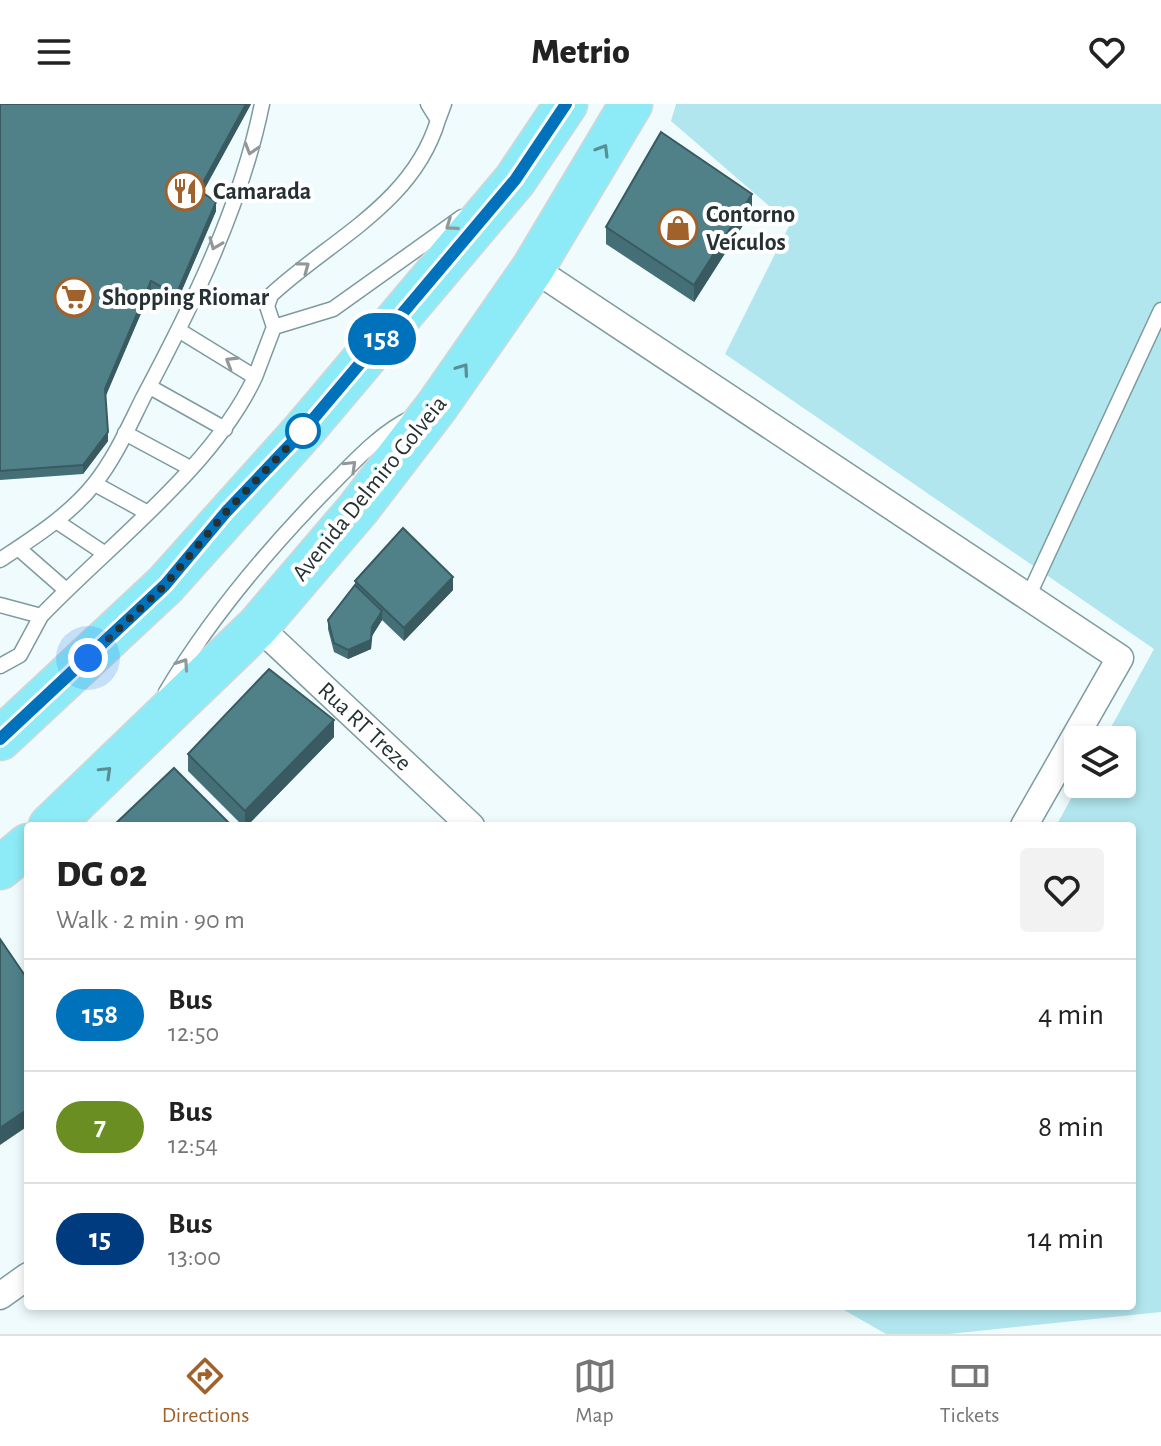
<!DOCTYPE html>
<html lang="en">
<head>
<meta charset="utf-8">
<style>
	:root { --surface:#fff; --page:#f2f2f2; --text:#222; --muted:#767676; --line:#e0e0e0; --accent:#a1612a }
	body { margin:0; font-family:"Alegreya Sans",sans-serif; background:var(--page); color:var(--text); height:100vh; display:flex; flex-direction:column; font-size:30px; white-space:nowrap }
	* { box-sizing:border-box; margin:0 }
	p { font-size:26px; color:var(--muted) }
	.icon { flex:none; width:44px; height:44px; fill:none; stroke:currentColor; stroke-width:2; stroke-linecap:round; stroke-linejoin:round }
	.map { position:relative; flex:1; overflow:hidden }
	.details { position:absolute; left:24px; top:718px; width:1112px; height:488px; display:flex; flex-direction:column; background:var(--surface); border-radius:8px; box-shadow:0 4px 12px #0003 }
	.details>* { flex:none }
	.badge { padding:0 16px; border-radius:26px; font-size:28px; line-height:52px }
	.controls { position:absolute; left:1064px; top:622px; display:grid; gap:16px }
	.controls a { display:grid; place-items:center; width:72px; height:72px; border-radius:8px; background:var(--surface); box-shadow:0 4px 12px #0003; font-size:40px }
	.you { position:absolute; width:40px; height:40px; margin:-20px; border:6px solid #fff; border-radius:50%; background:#1a73e8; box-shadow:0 0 0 12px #1a73e833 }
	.map>.badge { position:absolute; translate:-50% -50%; box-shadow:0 0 0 4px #fff }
	.round { display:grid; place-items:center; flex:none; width:84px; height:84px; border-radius:8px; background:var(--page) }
	.headline { display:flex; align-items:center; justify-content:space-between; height:136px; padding:0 32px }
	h1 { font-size:38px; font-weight:800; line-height:60px }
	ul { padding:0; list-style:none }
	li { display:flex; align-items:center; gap:24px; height:112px; padding:0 32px; border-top:2px solid var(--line) }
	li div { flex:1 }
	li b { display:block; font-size:30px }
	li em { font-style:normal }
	li .badge { min-width:88px; font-weight:700; text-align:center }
	header { display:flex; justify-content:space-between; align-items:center; height:104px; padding:0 32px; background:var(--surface); font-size:36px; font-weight:800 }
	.dock { display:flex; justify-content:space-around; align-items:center; height:112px; border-top:2px solid var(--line); background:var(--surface); font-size:22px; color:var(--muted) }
	.dock a { display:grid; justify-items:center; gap:4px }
	.dock .current { color:var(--accent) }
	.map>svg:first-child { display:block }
	.green { fill:#b2e6ee }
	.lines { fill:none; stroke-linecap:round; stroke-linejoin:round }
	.lane-casing { stroke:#7d9b9f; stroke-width:17 }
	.street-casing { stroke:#7d9b9f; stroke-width:29 }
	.primary-casing { stroke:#d3d6d6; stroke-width:45 }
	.lane { stroke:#fff; stroke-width:14 }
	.street { stroke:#fff; stroke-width:26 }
	.primary { stroke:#8debf7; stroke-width:42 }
	.wall { fill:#456f76 }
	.shaded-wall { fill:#385a60 }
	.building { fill:#508189; stroke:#385a60; stroke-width:2 }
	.oneway { stroke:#929899 }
	.oneway2 { stroke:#598e95 }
	.line-casing { stroke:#fff; stroke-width:18 }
	.line { stroke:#0072bc; stroke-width:12 }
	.walk { stroke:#253133; stroke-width:8; stroke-dasharray:0 14.4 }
	.stop-dot { fill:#fff; stroke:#0072bc; stroke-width:4 }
	.labels { text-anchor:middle; stroke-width:8; stroke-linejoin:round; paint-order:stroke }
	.poi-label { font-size:24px; font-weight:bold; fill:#253133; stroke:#fff; text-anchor:start }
	.street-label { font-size:24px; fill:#253133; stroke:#fff }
</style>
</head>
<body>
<header><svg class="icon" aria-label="menu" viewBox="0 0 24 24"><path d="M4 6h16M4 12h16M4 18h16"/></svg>Metrio<svg class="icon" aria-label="heart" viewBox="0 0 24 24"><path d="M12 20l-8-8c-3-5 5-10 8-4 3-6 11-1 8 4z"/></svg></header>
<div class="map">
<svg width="1161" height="1230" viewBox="0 0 1161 1230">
	<rect width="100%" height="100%" fill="#effbfd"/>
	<path class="green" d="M676,0H1161V1208L949,1230H886L837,1202H1132V722H1056L1079,680H1122V636H1104L1154,545L725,250L790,120L671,17Z"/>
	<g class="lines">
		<defs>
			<path id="lane" d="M438,16L444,0
				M274,223L267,202L271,191C330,136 413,100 438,16L428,0
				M180,227L255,273L274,223L333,205L462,113
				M150,283L225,325
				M125,329L190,364
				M95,380L146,408
				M56,417L104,449
				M18,444L66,486
				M0,456C33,434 70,411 95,379C115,354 129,322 143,294C192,202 241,103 262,0
				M1028,493L1161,206
				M0,501L41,512C110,440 213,363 255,273
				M0,562L20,551L41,512
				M166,588C212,511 268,445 331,381C355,357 380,329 411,314"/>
			<path id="street" d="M533,164L1120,554L1024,722
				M258,522L471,722
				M0,1192L28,1172"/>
			<path id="primary" d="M0,635L165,481L303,327L515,76L566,0
				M50,722L258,522L358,405L437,302L533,164L631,0
				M0,764L28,741"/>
		</defs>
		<use href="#lane" class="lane-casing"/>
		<use href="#street" class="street-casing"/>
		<use href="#primary" class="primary-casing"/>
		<use href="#lane" class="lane"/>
		<use href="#street" class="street"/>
		<use href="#primary" class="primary"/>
	</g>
	<path class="wall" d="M0,0H251L202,89L216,107L176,200L151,186L105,292L108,337L83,370L0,376Z
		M752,107L694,198L606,140V123Z
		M355,477L453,486L404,537L382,516L372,532L371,545L348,555L334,548L328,525V516L355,481Z
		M334,633L247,722H243L188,667V650Z"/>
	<path class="shaded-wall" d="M246,0H251L199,95V86Z
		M752,90V107L694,198V181Z
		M216,98V107L176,200V191Z
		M151,177V186L105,294V285Z
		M108,328V337L83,370V361Z
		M453,473V486L404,537V524Z
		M382,507V516L372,532L371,545L348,555V546L372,523Z
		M334,616V633L247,722H245V707Z
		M28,1005V1022L0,1041V1024Z"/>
	<path class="building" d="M0,0H246L199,86L216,98L176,191L151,177L105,285L108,328L83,361L0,367Z
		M661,28L752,90L694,181L606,123Z
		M403,424L453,473L404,524L355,477Z
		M355,481L382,507L372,523L371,536L348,546L334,539L328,516Z
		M269,565L334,616L245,707L188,650Z
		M174,664L232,722H113Z
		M0,835L28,876V1005L0,1024Z"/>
	<defs><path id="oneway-chevron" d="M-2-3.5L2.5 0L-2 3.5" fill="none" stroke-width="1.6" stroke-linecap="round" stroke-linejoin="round" transform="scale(2)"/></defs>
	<g class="oneway">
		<use href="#oneway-chevron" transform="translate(251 45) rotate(107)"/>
		<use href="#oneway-chevron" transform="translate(451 121) rotate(145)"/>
		<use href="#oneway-chevron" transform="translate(215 140) rotate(112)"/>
		<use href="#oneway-chevron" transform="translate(304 163) rotate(-37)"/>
		<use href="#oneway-chevron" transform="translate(231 258) rotate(-149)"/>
		<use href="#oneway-chevron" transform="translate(351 362) rotate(-44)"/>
		<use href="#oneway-chevron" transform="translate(183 560) rotate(-56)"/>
	</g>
	<g class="oneway2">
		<use href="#oneway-chevron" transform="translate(603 46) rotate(-59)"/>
		<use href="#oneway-chevron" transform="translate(463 265) rotate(-55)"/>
		<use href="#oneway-chevron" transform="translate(106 668) rotate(-44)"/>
	</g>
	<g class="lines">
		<defs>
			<path id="line" d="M0,635L165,481L226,408L303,327L515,76L566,0"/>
		</defs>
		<use href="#line" class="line-casing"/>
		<use href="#line" class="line"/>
		<path class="walk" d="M88,554L165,481L226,408L303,327"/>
	</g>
	<defs>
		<symbol id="restaurant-ring" viewBox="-11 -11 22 22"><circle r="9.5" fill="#fff" stroke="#a1612a" stroke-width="1.5"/><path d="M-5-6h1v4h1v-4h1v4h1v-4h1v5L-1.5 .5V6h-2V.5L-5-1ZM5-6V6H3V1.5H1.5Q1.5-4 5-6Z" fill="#a1612a"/></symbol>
		<symbol id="shop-ring" viewBox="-11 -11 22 22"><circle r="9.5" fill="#fff" stroke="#a1612a" stroke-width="1.5"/><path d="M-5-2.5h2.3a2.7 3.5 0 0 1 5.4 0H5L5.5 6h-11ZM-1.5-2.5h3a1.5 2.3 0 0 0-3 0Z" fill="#a1612a"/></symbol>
		<symbol id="supermarket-ring" viewBox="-11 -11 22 22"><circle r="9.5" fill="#fff" stroke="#a1612a" stroke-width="1.5"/><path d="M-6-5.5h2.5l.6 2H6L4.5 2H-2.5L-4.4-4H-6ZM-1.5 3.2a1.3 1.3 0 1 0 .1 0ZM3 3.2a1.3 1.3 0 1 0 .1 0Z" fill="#a1612a"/></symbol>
	</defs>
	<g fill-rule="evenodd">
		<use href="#restaurant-ring" x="163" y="65" width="44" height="44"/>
		<use href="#shop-ring" x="656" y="102" width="44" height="44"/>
		<use href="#supermarket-ring" x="52" y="171" width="44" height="44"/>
	</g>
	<circle class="stop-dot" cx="303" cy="327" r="16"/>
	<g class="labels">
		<g class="poi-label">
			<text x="213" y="95">Camarada</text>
			<text x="706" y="118">Contorno<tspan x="706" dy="28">Veículos</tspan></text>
			<text x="102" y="201">Shopping Riomar</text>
		</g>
		<g class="street-label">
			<text transform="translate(369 384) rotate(-51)" y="8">Avenida Delmiro Golveia</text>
			<text transform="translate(365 622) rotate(43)" y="8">Rua RT Treze</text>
		</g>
	</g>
</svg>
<div class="controls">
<a><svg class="icon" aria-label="layers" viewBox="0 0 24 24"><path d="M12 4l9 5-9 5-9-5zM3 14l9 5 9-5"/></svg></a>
</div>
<div class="you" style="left:88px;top:554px"></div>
<b class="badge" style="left:382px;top:235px;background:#0072bc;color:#fff">158</b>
<section class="details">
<div class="headline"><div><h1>DG 02</h1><p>Walk · 2 min · 90 m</p></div><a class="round"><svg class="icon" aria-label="heart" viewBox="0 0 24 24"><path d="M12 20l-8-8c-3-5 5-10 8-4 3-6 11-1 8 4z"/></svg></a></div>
<ul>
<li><span class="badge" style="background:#0072bc;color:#fff">158</span><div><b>Bus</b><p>12:50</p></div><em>4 min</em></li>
<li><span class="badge" style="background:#6b8e23;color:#fff">7</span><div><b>Bus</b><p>12:54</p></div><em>8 min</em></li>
<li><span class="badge" style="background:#003b80;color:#fff">15</span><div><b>Bus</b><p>13:00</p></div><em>14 min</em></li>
</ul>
</section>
</div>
<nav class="dock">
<a class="current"><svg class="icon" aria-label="directions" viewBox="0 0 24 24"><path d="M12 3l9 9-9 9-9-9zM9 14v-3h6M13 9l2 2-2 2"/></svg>Directions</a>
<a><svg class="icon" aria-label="map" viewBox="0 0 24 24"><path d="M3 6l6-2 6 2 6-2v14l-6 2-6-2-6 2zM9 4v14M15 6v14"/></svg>Map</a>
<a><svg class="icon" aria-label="tickets" viewBox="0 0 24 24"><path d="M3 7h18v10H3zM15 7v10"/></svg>Tickets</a>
</nav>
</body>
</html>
